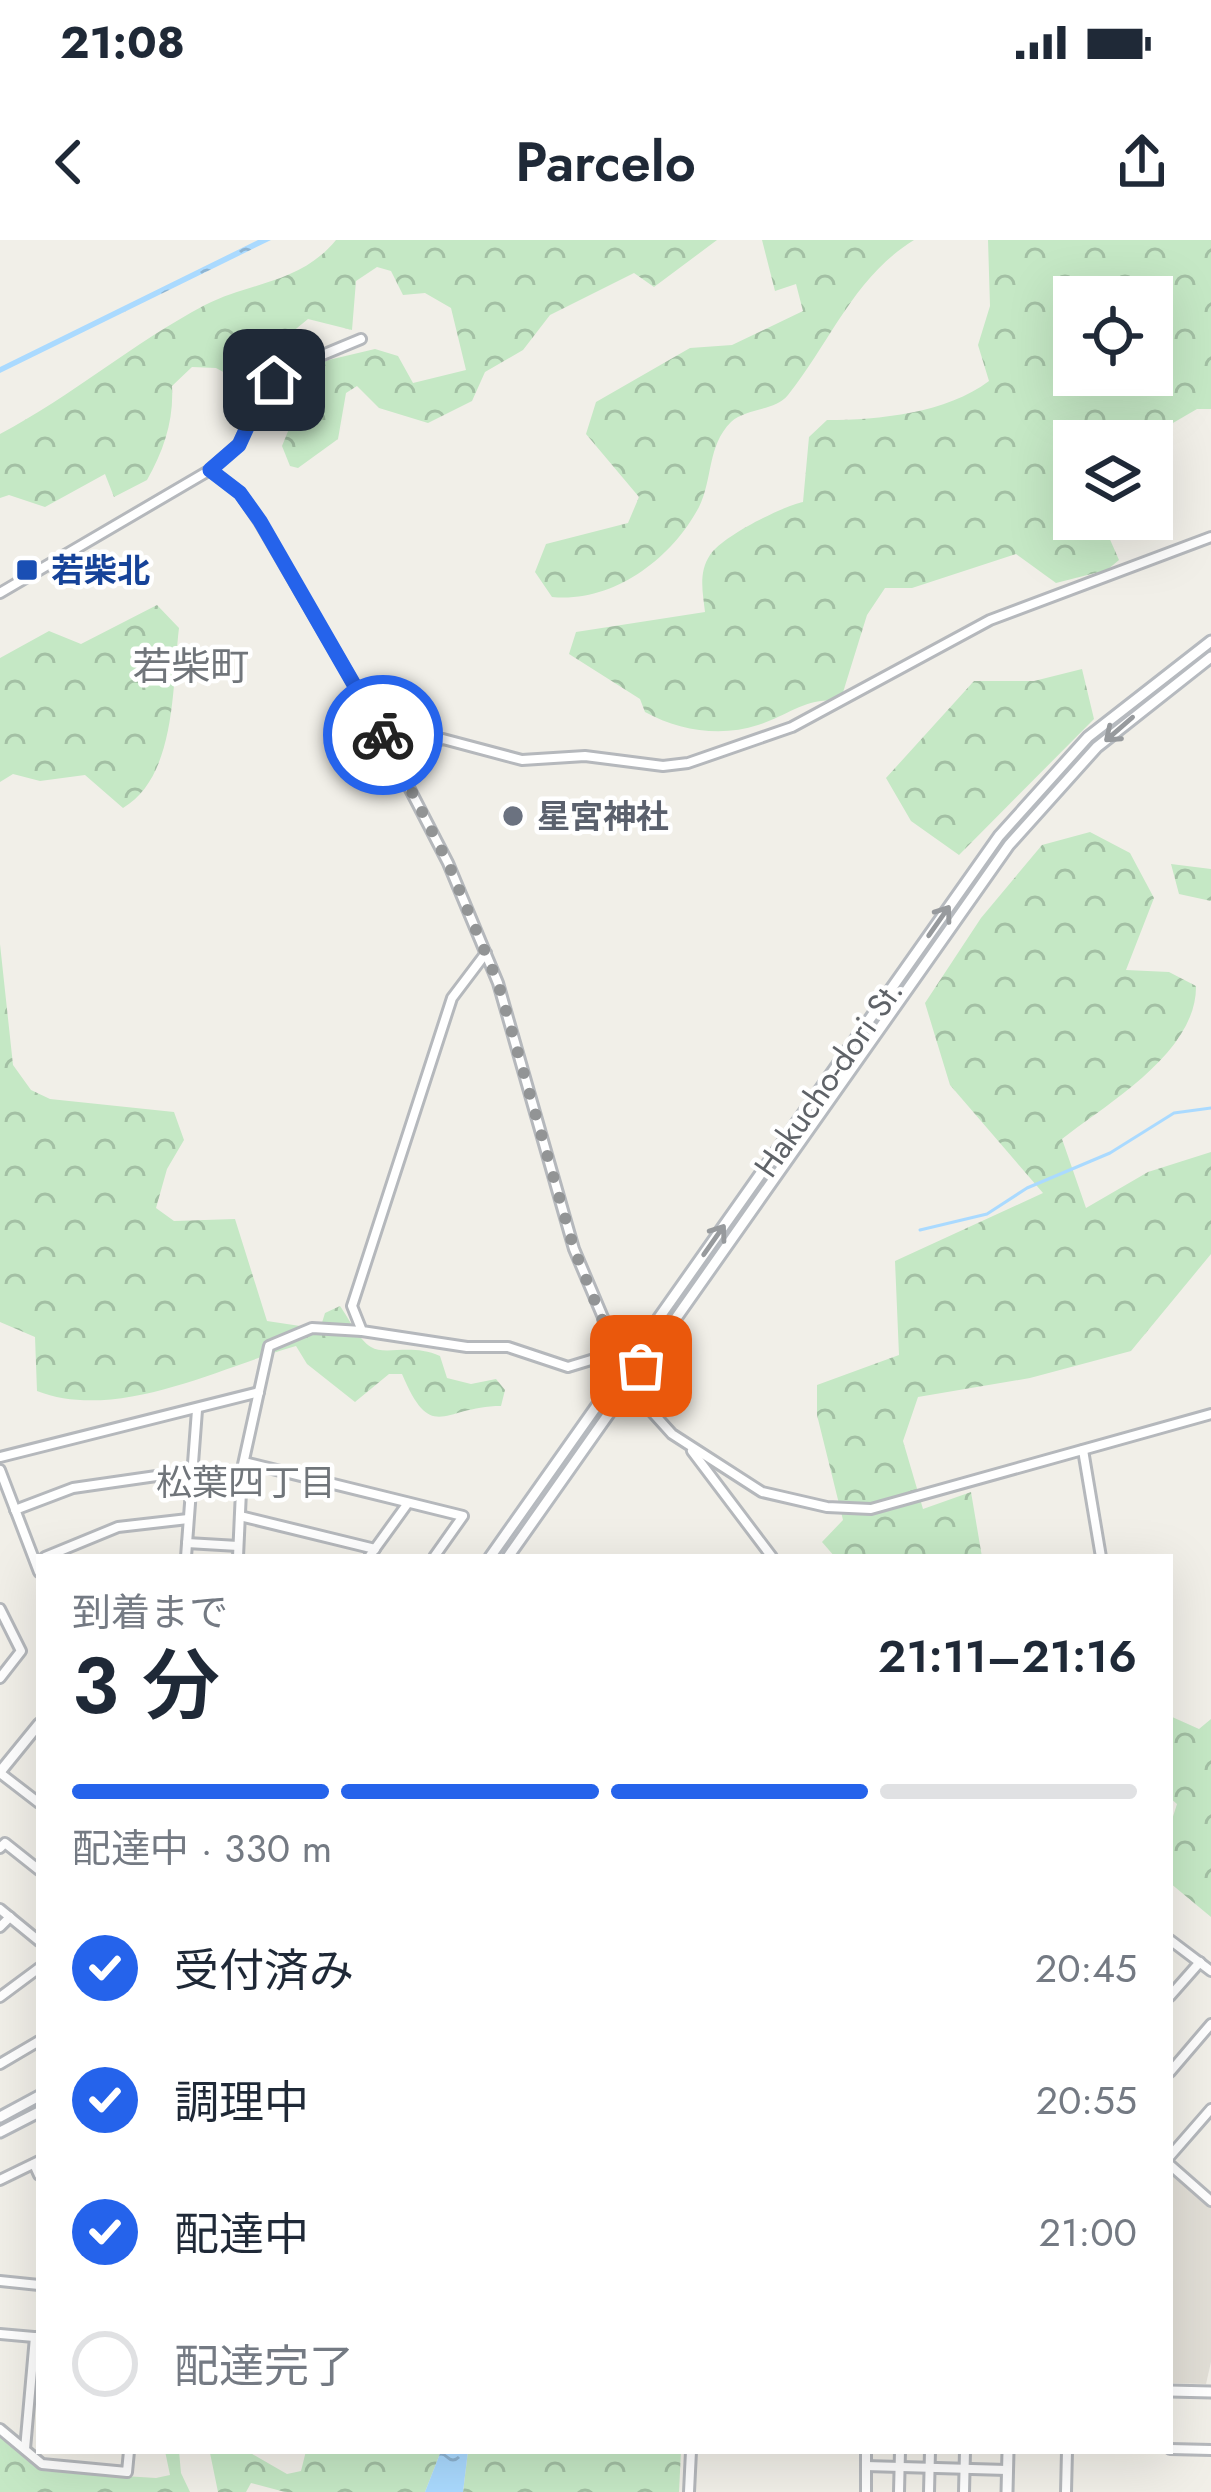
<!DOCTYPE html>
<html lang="ja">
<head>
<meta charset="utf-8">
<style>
	body { margin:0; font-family:Jost,"Noto Sans JP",sans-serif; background:#f6f6f7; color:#1f2937; height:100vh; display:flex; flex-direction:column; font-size:45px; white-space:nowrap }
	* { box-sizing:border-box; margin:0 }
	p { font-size:39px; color:#747a83 }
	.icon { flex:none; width:66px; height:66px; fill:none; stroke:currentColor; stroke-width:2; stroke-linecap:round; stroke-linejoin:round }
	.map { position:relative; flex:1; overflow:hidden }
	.panel { position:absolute; left:36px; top:1314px; width:1137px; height:900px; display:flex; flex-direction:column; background:#fff; border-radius:0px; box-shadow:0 12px 48px #0002 }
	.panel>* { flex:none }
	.buttons { position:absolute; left:1053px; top:36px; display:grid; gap:24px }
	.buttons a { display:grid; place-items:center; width:120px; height:120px; border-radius:0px; background:#fff; box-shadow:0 12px 48px #0002; font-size:60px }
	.pin { position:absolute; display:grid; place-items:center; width:102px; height:102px; color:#fff; margin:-51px; border-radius:24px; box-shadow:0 6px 18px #0006 }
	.courier { position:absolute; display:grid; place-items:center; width:120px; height:120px; margin:-60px; border:9px solid #2563eb; border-radius:50%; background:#fff; color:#222; box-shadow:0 3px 15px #0007 }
	.overview em { font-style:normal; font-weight:600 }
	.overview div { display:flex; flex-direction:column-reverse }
	.overview { display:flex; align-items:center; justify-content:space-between; height:204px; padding:0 36px }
	h1 { font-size:78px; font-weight:600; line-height:90px }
	.bar { display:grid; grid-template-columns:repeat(4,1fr); gap:18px 12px; align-content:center; height:144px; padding:0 36px }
	.bar i { height:15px; border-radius:9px; background:#e0e1e3 }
	.bar .active { background:#2563eb }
	.bar p { grid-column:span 4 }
	ol { padding:0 36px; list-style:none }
	li { display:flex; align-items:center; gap:36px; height:132px }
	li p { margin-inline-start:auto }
	li .icon { padding:12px; border-radius:50%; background:#2563eb; color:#fff; stroke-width:4 }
	li:last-child { color:#747a83 }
	li i { width:66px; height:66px; border:6px solid #e0e1e3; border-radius:50% }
	.status { display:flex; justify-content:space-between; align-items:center; height:84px; padding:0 60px; background:#fff; direction:ltr }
	.status svg { height:33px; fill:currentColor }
	header { display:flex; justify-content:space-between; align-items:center; height:156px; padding:0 36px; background:#fff; font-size:54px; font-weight:600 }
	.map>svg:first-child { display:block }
	.education { fill:#e1ded6 }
	.forest { fill:url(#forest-crowns); fill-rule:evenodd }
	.water { fill:url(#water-ripples) }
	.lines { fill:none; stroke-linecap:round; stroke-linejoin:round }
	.stream { stroke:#aadaff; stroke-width:3 }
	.minor-casing { stroke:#b5b8bc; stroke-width:14 }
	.tertiary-casing { stroke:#b5b8bc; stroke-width:15 }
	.secondary-casing { stroke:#b6babf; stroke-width:15 }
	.minor { stroke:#fff; stroke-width:8 }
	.tertiary { stroke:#fff; stroke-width:9 }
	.secondary { stroke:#fff; stroke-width:9 }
	.oneway { stroke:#979a9d }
	.done { stroke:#929495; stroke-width:12; stroke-dasharray:0 21.6 }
	.route { stroke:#2563eb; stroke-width:15 }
	.transit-dot { fill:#1a4fb4; stroke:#fff; stroke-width:4.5 }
	.worship-dot { fill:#6b7280; stroke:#fff; stroke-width:4.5 }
	.labels { text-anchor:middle; stroke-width:9; stroke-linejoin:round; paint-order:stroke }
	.transit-label { font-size:33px; font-weight:bold; fill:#164399; stroke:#fff; text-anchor:start }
	.worship-label { font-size:33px; font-weight:bold; fill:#5b616d; stroke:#fff; text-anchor:start }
	.street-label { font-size:33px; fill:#5f6368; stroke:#fff }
	.neighbourhood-label { font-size:36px; fill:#70757a; stroke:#fff }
	.quarter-label { font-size:39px; fill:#70757a; stroke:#fff }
</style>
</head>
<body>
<div class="status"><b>21:08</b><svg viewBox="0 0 49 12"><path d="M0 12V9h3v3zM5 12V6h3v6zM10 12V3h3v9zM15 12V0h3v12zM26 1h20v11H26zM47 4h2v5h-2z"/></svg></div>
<header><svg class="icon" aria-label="back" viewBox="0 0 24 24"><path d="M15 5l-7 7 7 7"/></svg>Parcelo<svg class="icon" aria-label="share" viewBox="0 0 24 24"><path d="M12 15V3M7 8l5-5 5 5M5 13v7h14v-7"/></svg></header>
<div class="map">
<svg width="1211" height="2252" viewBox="0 0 1211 2252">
	<defs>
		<pattern id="forest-crowns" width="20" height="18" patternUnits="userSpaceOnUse" patternTransform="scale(3)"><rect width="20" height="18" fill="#c5e8c5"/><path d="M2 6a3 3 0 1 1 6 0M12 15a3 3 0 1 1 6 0" fill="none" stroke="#a3c0a4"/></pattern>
		<pattern id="water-ripples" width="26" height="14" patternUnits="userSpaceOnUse" patternTransform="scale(3)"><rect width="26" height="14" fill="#aadaff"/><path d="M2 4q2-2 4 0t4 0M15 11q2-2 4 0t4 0" fill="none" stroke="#8eb4d2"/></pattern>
	</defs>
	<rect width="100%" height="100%" fill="#f1efe8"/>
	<!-- education -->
	<polygon class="education" points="1170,1932 1211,1967 1211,2122 1206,2144 1170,2143"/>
	<!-- forest -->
	<g class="forest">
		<path d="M336,0H717L654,47L634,33L550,75L523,110L485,132L472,161L428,183L379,168L357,146L346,153L338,199L298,228L290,226L282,206L302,157L318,149L320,122L375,109L398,116L413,143L466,130L451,68L425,53L403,55L391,31L377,27L356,41L352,90L308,79L263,116L257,137L246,144L216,128L192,127L172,146C174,180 164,210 147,240L114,257L105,234L45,267L9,255L0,258V194C72,156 133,103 205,65C251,42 301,43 336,0Z"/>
		<path d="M762,0H914C854,37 831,101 788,155C775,171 746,168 731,182C707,206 713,239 699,267C671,320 612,363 552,357L535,332L546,304L628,283L639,257L586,194L596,162L690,108L732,105L803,71L796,44L775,51Z"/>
		<path d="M988,0H1211V169H1197L1142,201H1074V279H1101L1119,320L1107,330L1056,343L1016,314L912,348H885L867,375L840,462C809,455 788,476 758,485C722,497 679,491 645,472L640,459L569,414L576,392L705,372C703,353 698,333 710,315C723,296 781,267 803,262L809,197L827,180C879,180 947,173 989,141L978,105L990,66ZM1074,57H1152V135H1074Z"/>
		<path d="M157,365L179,388C172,445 177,536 123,568L85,535L40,541L13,534L0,542V418L49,391L81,404Z"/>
		<polygon points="1082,429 1094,479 959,615 911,581 886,538 974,441 1034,441"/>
		<path d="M1090,592L1130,613L1154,658L1126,730L1169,732L1196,746C1197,812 1108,863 1062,899L1086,968L1148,932L1211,912V1014L1131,1111L1030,1138L918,1157L903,1201L923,1269L971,1252L982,1317H835L822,1302L843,1280L817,1175V1145L899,1115L895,1021L1043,953L950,845L925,763L981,678L1042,605Z"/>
		<polygon points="1171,624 1211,629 1211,661 1179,654"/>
		<path d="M0,704L13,825L31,850L50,859L174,872L184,900L167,929L156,968L174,981L235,979L267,1081L320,1089L325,1073L340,1066C348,1077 359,1100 371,1107C385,1116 411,1103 440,1116L447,1138L471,1144L496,1139L505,1150L501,1166C443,1166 432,1205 402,1134H389L355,1162L307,1124L296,1106C218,1128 117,1182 37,1151L35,1097L0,1082Z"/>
		<polygon points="1170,1476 1199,1489 1211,1479 1211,1677 1170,1643 1170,1586 1177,1564 1170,1558"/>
		<polygon points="0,2192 44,2231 156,2238 170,2235 165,2211 179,2211 181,2233 190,2252 0,2252"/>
		<polygon points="247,2211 287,2234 301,2231 306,2211 441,2211 425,2252 285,2252 251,2243 246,2252 218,2252 210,2213"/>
		<polygon points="468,2211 681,2211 679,2252 463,2252"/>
	</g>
	<!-- water -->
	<g class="water">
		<polygon points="258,0 271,0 0,133 0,127"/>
		<polygon points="441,2211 468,2211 463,2252 425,2252"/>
	</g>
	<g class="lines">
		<!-- stream -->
		<polyline class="stream" points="920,990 987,974 1027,948 1110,913 1174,873 1211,868"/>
		<!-- minor casing -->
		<g class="minor-casing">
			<g id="minor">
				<polyline points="211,229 239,204 265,148 308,121 361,99"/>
				<polyline points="0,353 210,230 240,253 259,281 369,470 448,623 498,743 574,1009 635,1153 672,1194 762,1252 827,1267 871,1269 1211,1174"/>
				<polyline points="394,517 443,499 522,520 585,516 663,526 688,523 792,487 990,380 1211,297"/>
				<polyline points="486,713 452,758 352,1066 362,1091 467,1107 508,1107 568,1127 614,1113"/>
				<polyline points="1083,1210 1101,1317"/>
				<polyline points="692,1211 772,1317"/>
				<polyline points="0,1217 259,1152"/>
				<polyline points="244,1222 463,1276 434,1317"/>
				<polyline points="0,1230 39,1332"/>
				<polyline points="15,1270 73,1248 191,1231"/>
				<polyline points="240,1276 375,1309"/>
				<polyline points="187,1303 238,1306"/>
				<polyline points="45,1317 118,1287 188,1279"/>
				<polyline points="186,1317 197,1170"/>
				<polyline points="238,1317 242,1229 269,1106 312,1088 362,1091"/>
				<polyline points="369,1317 408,1263"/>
				<polyline points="0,1369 21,1411 0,1438"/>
				<polyline points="0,1533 39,1563"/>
				<polyline points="0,1608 5,1603 39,1630"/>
				<polyline points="0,1669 39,1701"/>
				<polyline points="0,1687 10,1677"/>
				<polyline points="1170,1700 1211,1731"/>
				<polyline points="1170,1756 1200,1722"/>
				<polyline points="0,1757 39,1728"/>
				<polyline points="0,1824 39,1801"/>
				<polyline points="1170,1832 1211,1784"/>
				<polyline points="1170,1916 1211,1869"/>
				<polyline points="34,1924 39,1935"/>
				<polyline points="1170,1925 1211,1961"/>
				<polyline points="0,1940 39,1921"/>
				<polyline points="0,2041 39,2045"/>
				<polyline points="0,2094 34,2097"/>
				<polyline points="0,2189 42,2224 127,2232 129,2211"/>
				<polyline points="25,2209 35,2097"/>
				<polyline points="1170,2209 1211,2210"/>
				<polyline points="866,2226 1007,2230"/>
				<polyline points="689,2252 691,2211"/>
				<polyline points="866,2252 866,2211"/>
				<polyline points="899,2252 900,2211"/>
				<polyline points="929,2252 930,2211"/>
				<polyline points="964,2252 965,2211"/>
				<polyline points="1066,2252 1067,2211"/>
			</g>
		</g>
		<!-- tertiary casing -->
		<g class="tertiary-casing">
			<g id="tertiary">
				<polyline points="0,1532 39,1484"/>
				<polyline points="1170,2151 1211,2152"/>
				<polyline points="1007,2252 1008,2211"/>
			</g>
		</g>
		<!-- secondary casing -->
		<g class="secondary-casing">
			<g id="secondary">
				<polyline points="490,1317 999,596 1088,497 1211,401"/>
				<polyline points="508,1317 1009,605 1097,507 1211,417"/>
				<polyline points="0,1877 39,1856"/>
				<polyline points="0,1892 39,1872"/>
			</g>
		</g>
		<!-- minor -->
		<use href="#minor" class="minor"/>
		<!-- tertiary -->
		<use href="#tertiary" class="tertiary"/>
		<!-- secondary -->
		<use href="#secondary" class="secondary"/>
	</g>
	<!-- one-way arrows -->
	<defs><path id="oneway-shaft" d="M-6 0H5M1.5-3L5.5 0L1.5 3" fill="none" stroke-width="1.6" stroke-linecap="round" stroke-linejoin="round" transform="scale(3)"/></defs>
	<g class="oneway">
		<use href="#oneway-shaft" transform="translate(1119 489) rotate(139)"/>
		<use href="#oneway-shaft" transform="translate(939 681) rotate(-55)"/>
		<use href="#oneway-shaft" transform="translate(714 1000) rotate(-55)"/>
	</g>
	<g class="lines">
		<!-- done -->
		<polyline class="done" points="383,495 448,623 498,743 574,1009 628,1144 641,1126"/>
		<!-- route -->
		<polyline class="route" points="274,140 265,148 239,205 210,230 240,253 260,281 383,495"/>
	</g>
	<!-- markers -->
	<rect class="transit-dot" x="15" y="318" width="24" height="24" rx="6"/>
	<circle class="worship-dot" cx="513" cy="576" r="12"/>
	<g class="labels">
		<!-- transit labels -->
		<g class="transit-label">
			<text x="51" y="342">若柴北</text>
		</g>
		<!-- worship labels -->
		<g class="worship-label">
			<text x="537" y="588">星宮神社</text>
		</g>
		<!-- street labels -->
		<g class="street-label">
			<text transform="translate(828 838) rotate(-55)" y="12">Hakucho-dori St.</text>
		</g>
		<!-- neighbourhood labels -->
		<g class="neighbourhood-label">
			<text x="246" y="1255">松葉四丁目</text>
		</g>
		<!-- quarter labels -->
		<g class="quarter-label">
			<text x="191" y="440">若柴町</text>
		</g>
	</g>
</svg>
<div class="buttons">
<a><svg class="icon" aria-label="locate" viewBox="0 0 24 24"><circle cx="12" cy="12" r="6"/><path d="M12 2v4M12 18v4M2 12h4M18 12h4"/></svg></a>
<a><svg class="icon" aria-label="layers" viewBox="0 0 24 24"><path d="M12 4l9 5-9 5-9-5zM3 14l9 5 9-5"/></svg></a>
</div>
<div class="pin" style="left:641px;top:1126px;background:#ea580c"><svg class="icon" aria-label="bag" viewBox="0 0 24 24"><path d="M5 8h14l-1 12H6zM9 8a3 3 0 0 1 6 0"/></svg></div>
<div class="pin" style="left:274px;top:140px;background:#1f2937"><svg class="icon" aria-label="home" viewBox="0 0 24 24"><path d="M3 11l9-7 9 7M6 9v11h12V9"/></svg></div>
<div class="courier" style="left:383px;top:495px"><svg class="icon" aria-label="bike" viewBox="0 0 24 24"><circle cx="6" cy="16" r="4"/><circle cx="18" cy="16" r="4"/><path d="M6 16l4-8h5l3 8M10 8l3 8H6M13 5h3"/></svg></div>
<section class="panel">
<div class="overview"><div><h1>3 分</h1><p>到着まで</p></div><em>21:11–21:16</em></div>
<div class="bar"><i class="active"></i><i class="active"></i><i class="active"></i><i></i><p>配達中 · 330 m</p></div>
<ol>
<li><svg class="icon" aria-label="check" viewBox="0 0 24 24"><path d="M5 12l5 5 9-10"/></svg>受付済み<p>20:45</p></li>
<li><svg class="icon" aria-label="check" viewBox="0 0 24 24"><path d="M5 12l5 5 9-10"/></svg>調理中<p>20:55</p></li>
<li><svg class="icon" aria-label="check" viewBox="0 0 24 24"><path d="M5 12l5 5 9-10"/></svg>配達中<p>21:00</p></li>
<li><i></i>配達完了</li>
</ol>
</section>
</div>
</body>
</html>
